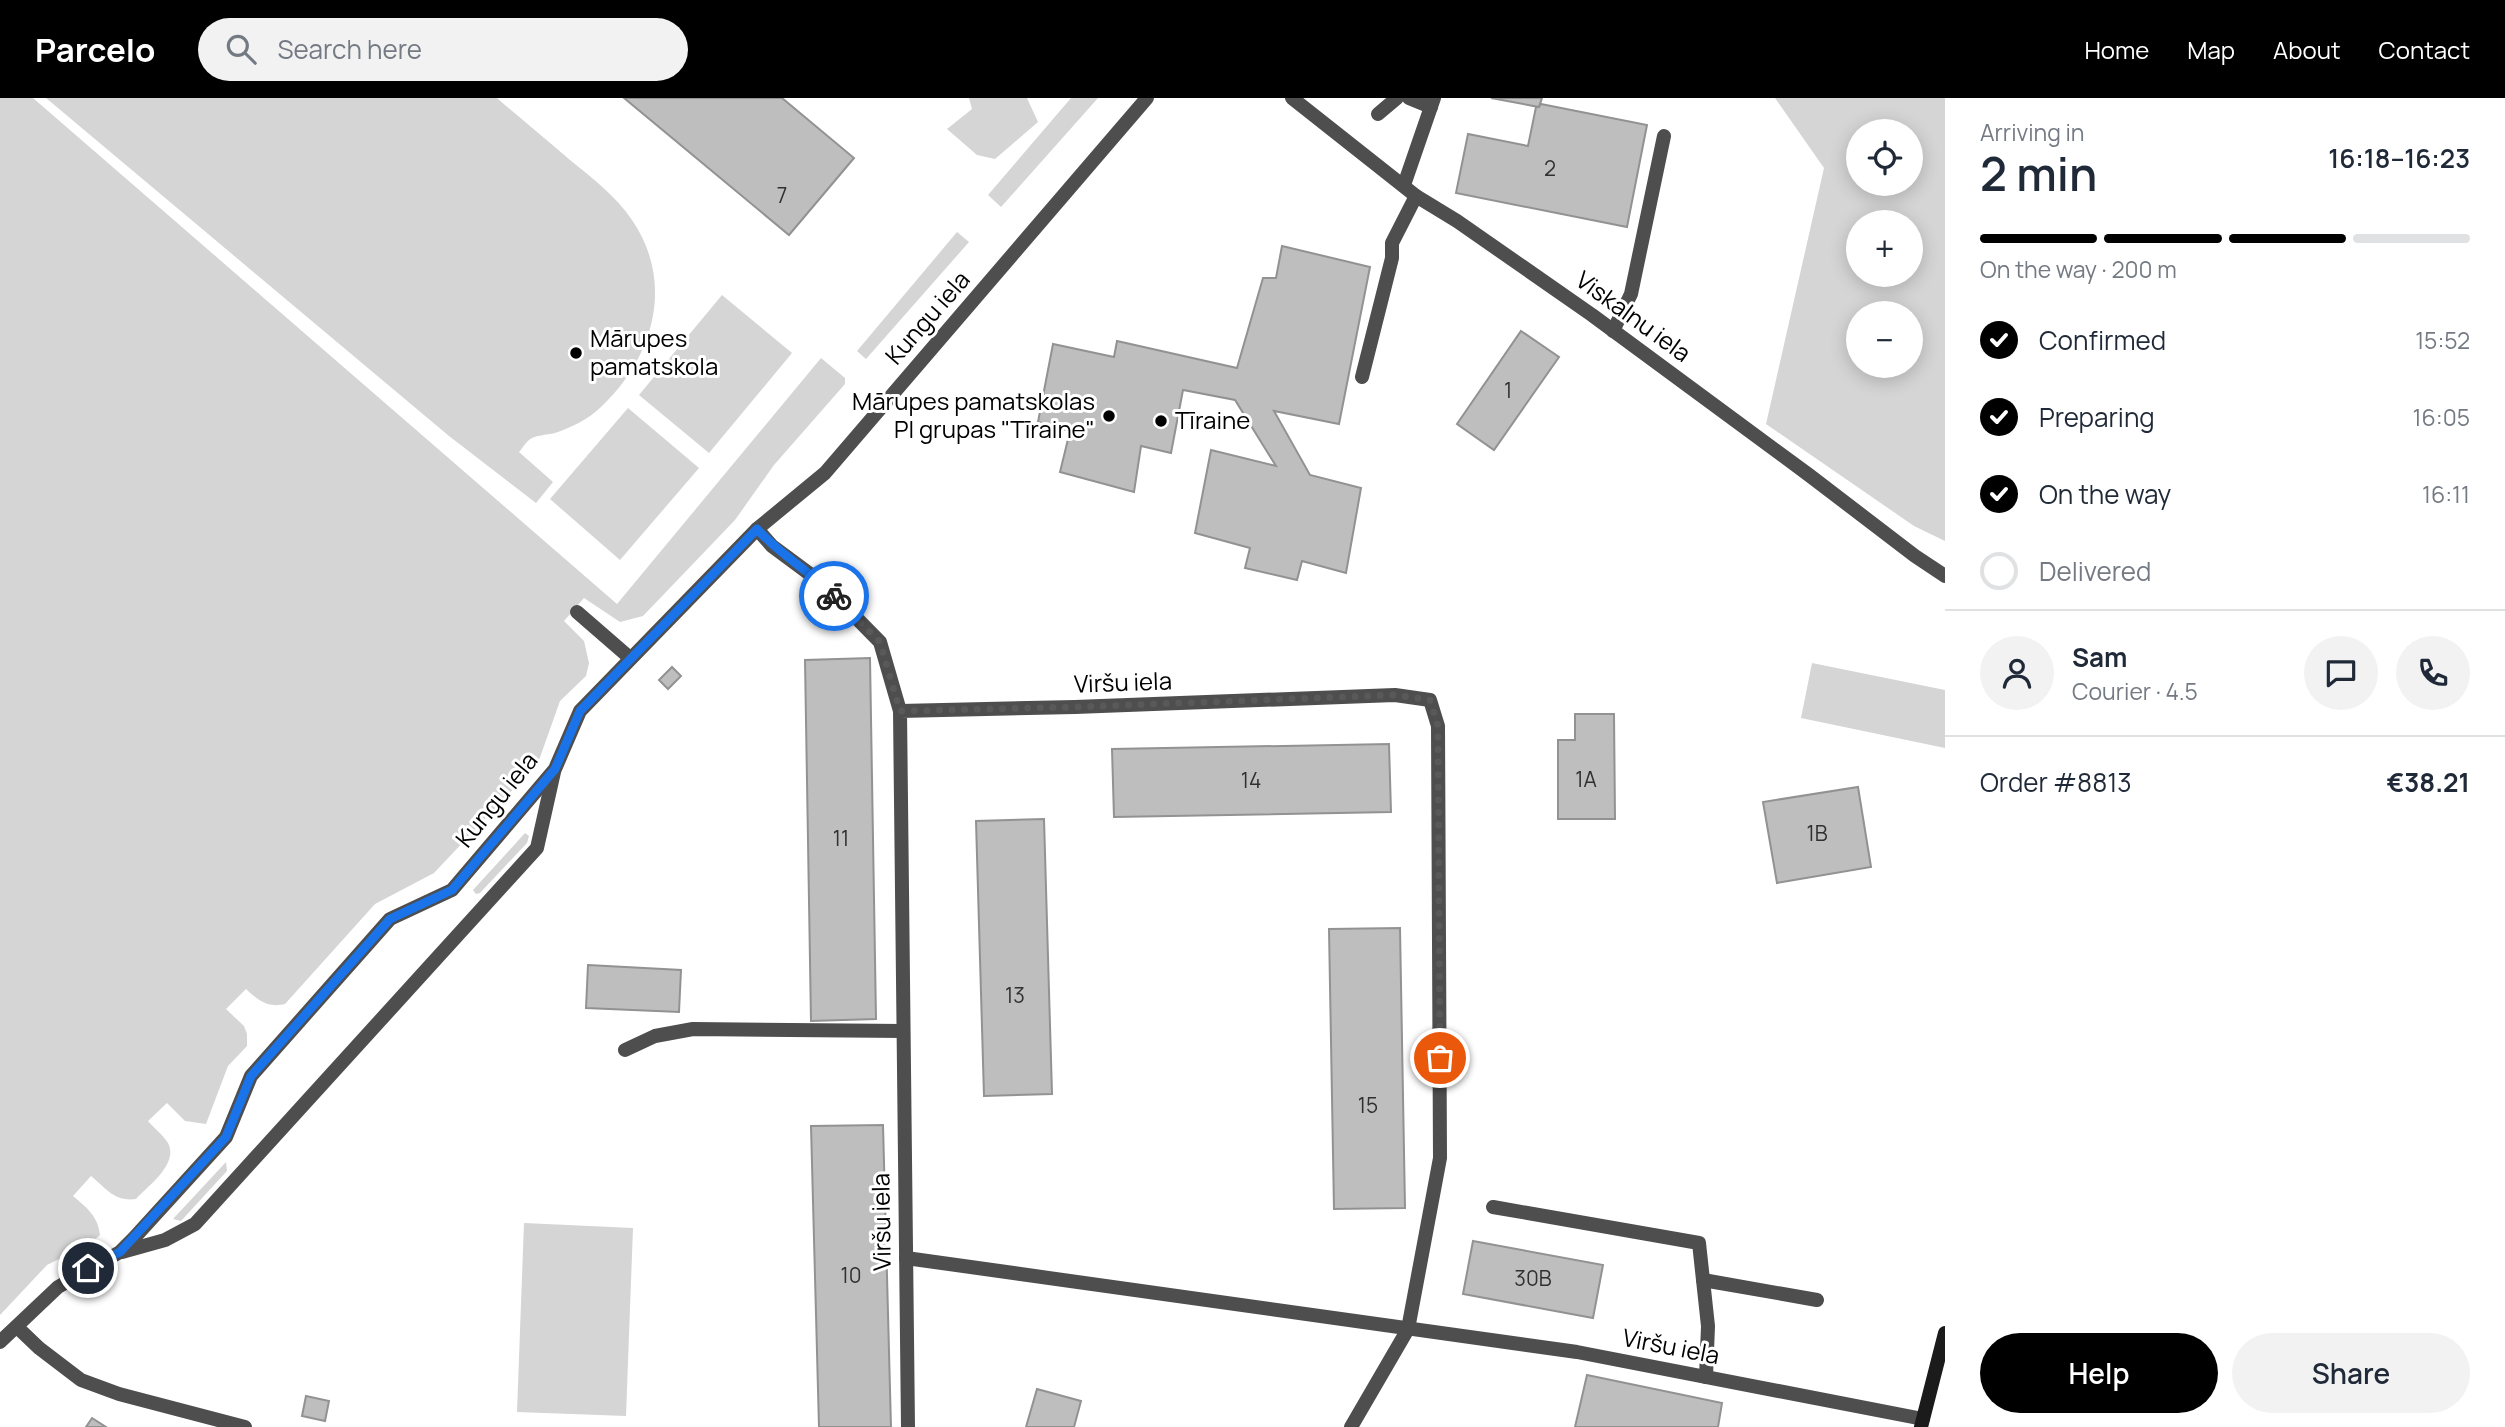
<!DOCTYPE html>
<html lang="en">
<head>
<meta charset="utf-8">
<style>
	body { margin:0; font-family:Manrope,sans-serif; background:#f2f2f3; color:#1f2937; height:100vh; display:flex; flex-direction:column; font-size:26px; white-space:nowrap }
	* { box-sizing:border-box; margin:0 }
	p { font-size:23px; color:#747a83 }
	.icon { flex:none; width:38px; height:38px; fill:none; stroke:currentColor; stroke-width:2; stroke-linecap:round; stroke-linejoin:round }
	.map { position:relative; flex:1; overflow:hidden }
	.panel { display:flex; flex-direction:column; background:#fff; width:560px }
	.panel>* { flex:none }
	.controls { position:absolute; left:1846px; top:21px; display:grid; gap:14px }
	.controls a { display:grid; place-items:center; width:77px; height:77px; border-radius:50%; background:#fff; box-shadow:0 4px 18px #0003; font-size:35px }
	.pin { position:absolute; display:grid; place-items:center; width:60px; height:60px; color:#fff; margin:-30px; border:4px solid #fff; border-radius:50%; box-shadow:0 2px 7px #0007 }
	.courier { position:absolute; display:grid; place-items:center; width:70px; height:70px; margin:-35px; border:5px solid #1a73e8; border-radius:50%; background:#fff; color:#222; box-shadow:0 2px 9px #0007 }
	.overview em { font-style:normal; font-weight:600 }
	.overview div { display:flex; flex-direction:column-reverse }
	.overview { display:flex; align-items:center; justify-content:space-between; height:119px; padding:0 35px }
	h1 { font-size:46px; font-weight:600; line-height:52px }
	.bar { display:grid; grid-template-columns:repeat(4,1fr); gap:10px 7px; align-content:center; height:84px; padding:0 35px }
	.bar i { height:9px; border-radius:5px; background:#e0e1e3 }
	.bar .current { background:#000 }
	.bar p { grid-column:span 4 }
	.line { display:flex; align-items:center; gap:18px; padding:0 35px; border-top:2px solid #e0e1e3 }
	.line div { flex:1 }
	.round { display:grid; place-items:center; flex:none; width:74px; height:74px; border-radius:37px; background:#f2f2f3 }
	ol { padding:0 35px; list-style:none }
	li { display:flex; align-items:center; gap:21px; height:77px }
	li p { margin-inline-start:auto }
	li .icon { padding:7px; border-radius:50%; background:#000; color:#fff; stroke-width:4 }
	li:last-child { color:#747a83 }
	li i { width:38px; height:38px; border:4px solid #e0e1e3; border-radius:50% }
	.action { display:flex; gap:14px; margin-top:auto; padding:14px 35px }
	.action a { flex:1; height:80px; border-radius:42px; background:#000; color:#fff; font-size:28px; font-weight:600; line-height:80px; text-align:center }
	.action a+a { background:#f2f2f3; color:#1f2937 }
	header { display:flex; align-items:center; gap:42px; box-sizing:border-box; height:98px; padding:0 35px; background:#000; color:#fff }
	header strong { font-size:33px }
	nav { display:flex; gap:38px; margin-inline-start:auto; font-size:24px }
	.search { width:490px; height:63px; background:#f2f2f3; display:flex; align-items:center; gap:18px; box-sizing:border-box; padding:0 24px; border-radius:38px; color:#747a83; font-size:26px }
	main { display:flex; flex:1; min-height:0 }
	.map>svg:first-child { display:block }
	.green { fill:#d5d5d5; fill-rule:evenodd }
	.building { fill:#bebebe; stroke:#929292; stroke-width:2 }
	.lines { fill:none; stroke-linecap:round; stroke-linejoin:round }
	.service { stroke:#4e4e4e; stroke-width:14 }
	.minor { stroke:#4e4e4e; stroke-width:14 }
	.secondary { stroke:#1b1b1b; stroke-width:14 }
	.done { stroke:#595959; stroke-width:7; stroke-dasharray:0 12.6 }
	.route { stroke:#1a73e8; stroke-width:9 }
	.poi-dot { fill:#000; stroke:#fff; stroke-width:2.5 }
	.labels { text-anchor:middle; stroke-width:6; stroke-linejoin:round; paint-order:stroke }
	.number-label { font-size:21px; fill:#303030 }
	.street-label { font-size:24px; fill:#000; stroke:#fff }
	.poi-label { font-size:24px; fill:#000; stroke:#fff; text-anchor:start }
</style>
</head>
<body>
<header>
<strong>Parcelo</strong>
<div class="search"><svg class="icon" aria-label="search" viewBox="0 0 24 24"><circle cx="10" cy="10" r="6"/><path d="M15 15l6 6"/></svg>Search here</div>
<nav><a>Home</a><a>Map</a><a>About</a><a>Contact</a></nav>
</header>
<main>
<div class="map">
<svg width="1945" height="1329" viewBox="0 0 1945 1329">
	<rect width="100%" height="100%" fill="#fff"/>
	<!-- green -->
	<g class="green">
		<path d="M0,0H33L617,506L821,260L845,280V286L774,367L735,422L643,518L620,524L584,500L564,523L584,543L589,565L586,578L560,603L538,665L434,775L375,806L285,906C267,910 259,903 246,891L226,911L244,928L247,936V948L228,968L206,1026L185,1023L167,1005L148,1023C154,1030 163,1037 168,1045C179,1066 148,1088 136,1101C114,1104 106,1090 91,1078L73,1098C87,1110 98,1118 100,1137L91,1145L47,1167L0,1217Z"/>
		<path d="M46,0H497C521,21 546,41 570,62C592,80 616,98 632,122C675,185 654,259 601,309C589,321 570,330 555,335C547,337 535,337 529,342C525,345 522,351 519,354L553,384L536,405L449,338Z"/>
		<polygon points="969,0 1027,0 1038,24 995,61 977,57 947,31 972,11"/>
		<polygon points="1071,0 1098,0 1001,109 988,97"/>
		<path d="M1775,0H1945V443L1914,428L1766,326L1824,70ZM1858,33H1911V86H1858ZM1858,124H1911V177H1858ZM1858,215H1911V268H1858Z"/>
		<polygon points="957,134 969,144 866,261 857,253"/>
		<polygon points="722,197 792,255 709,355 639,297"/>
		<polygon points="628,310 699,370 620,462 550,401"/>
		<polygon points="1812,565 1945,592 1945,650 1801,620"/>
		<polygon points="525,735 529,738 527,745 480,795 476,796 473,792"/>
		<polygon points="226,1064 227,1073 181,1123 173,1121"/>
		<polygon points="524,1125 633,1130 626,1318 517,1314"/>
	</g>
	<!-- building -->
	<g class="building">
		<polygon points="624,0 782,0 854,60 789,137"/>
		<polygon points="1491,0 1542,0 1539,9"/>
		<polygon points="1541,6 1647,27 1627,129 1456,95 1468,36 1528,48 1536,9 1539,9"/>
		<polygon points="1282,148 1370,169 1339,326 1274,313 1310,377 1361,390 1346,475 1302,463 1297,482 1245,470 1250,450 1195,435 1211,352 1276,368 1235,302 1183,292 1171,355 1141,348 1134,394 1060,374 1070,333 1038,324 1053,246 1114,259 1117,243 1237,270 1263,180 1276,180"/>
		<polygon points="1521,233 1559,259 1494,352 1457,326"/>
		<polygon points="870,560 876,921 811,923 805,562"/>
		<polygon points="672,569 681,578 668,591 659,582"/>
		<polygon points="1575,616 1614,616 1615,721 1558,721 1558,642 1575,642"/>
		<polygon points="1389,646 1391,714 1114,719 1112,651"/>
		<polygon points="1858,689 1871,769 1777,785 1763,704"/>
		<polygon points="1044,721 1052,996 984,998 976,723"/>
		<polygon points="1400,830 1405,1110 1334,1111 1329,831"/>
		<polygon points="588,867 681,872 679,914 586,910"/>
		<polygon points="883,1027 891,1329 819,1329 811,1028"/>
		<polygon points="1473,1143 1603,1167 1593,1220 1463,1196"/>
		<polygon points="1587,1277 1722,1305 1718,1329 1575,1329"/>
		<polygon points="1037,1291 1081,1303 1074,1329 1026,1329"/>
		<polygon points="306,1298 329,1303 325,1323 302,1318"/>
		<polygon points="92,1320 106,1329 86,1329"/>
	</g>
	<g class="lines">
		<!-- service -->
		<g class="service">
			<polyline points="1409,0 1431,9"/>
			<polyline points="1378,16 1397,0"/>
			<polyline points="1404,87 1434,0"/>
			<polyline points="1613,233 1631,196 1664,38"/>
			<polyline points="1362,279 1392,160 1392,145 1416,98"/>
			<polyline points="1493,1109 1699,1145 1708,1228 1706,1279"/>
			<polyline points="1703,1182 1817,1202"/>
		</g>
		<!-- minor -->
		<g class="minor">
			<polyline points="1292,0 1416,98 1457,123 1592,217 1809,377 1915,458 1945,478"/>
			<polyline points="757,431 772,448 822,485 880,544 900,613"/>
			<polyline points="577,514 630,560"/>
			<polyline points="625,952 655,938 693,931 903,933"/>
			<polyline points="122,1154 165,1142 195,1126 537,750 554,674"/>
			<polyline points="906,1160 1577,1254 1923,1321"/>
			<polyline points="17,1229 39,1250 81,1282 119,1296 245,1329"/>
			<polyline points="0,1244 58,1189 120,1154 134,1140 226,1039 251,978 390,821 452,792 555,671 580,613 757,431 825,375 1147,0"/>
			<polyline points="908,1329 900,613 1075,609 1395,597 1430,602 1438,628 1440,1060 1408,1231 1351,1329"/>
		</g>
		<!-- secondary -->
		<polyline class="secondary" points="1921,1329 1945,1235"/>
	</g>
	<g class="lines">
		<!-- done -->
		<polyline class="done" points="834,498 880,544 900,613 1075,609 1395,597 1430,602 1438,628 1440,960"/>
		<!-- route -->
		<path class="route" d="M88,1170L120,1154L226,1039L251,978L390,821L452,792L555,671L580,613L757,431C780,457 810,473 834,498"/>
	</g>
	<!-- markers -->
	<g class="poi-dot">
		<circle cx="576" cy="255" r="7"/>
		<circle cx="1109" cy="318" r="7"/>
		<circle cx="1161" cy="323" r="7"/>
	</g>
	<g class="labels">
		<!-- number labels -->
		<g class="number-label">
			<text x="1550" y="78">2</text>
			<text x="782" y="105">7</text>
			<text x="1508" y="300">1</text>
			<text x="1586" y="689">1A</text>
			<text x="1251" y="690">14</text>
			<text x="1817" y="743">1B</text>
			<text x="841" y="748">11</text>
			<text x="1015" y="905">13</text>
			<text x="1368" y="1015">15</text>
			<text x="851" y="1185">10</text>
			<text x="1533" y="1188">30B</text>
		</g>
		<!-- street labels -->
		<g class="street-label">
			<text transform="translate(1633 219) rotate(36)" y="8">Viskalnu iela</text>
			<text transform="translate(928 220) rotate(-49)" y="8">Kungu iela</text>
			<text transform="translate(1123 585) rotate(-2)" y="8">Viršu iela</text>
			<text transform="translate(497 702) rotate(-51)" y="8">Kungu iela</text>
			<text transform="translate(882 1124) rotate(-91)" y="8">Viršu iela</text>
			<text transform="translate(1671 1249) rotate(11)" y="8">Viršu iela</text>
		</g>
		<!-- poi labels -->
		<g class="poi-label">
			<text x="590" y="249">Mārupes<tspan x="590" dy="28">pamatskola</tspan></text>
			<text x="1095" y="312" text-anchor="end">Mārupes pamatskolas<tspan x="1095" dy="28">PI grupas "Tīraine"</tspan></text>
			<text x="1175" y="331">Tīraine</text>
		</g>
	</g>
</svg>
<div class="controls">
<a><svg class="icon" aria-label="locate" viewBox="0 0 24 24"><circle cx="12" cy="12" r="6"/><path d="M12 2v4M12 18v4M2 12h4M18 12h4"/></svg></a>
<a>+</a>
<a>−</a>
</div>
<div class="pin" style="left:1440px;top:960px;background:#ea580c"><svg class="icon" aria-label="bag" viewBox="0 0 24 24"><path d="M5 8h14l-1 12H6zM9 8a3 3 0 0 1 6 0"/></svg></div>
<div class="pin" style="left:88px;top:1170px;background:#1f2937"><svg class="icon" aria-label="home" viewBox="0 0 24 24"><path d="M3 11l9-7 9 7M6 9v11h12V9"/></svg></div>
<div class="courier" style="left:834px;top:498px"><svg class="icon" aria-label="bike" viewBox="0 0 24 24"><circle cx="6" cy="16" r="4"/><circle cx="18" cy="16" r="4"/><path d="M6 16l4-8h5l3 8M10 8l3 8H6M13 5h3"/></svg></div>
</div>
<section class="panel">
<div class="overview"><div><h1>2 min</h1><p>Arriving in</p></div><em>16:18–16:23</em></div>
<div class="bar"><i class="current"></i><i class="current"></i><i class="current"></i><i></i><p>On the way · 200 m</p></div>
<ol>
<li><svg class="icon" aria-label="check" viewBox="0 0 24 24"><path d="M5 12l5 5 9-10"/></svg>Confirmed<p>15:52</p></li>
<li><svg class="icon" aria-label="check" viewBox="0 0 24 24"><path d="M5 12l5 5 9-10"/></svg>Preparing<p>16:05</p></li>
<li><svg class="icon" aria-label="check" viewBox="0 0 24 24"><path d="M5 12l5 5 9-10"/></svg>On the way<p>16:11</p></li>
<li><i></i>Delivered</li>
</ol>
<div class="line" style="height:126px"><a class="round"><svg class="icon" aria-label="person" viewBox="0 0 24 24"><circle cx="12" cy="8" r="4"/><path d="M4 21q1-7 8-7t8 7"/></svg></a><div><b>Sam</b><p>Courier · 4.5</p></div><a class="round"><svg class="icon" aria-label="chat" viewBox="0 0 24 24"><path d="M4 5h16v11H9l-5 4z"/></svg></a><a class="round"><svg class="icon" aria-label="phone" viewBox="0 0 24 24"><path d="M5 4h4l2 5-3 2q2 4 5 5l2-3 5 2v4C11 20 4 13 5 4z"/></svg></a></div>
<div class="line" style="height:91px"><div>Order #8813</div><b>€38.21</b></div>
<div class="action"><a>Help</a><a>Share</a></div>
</section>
</main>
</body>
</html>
